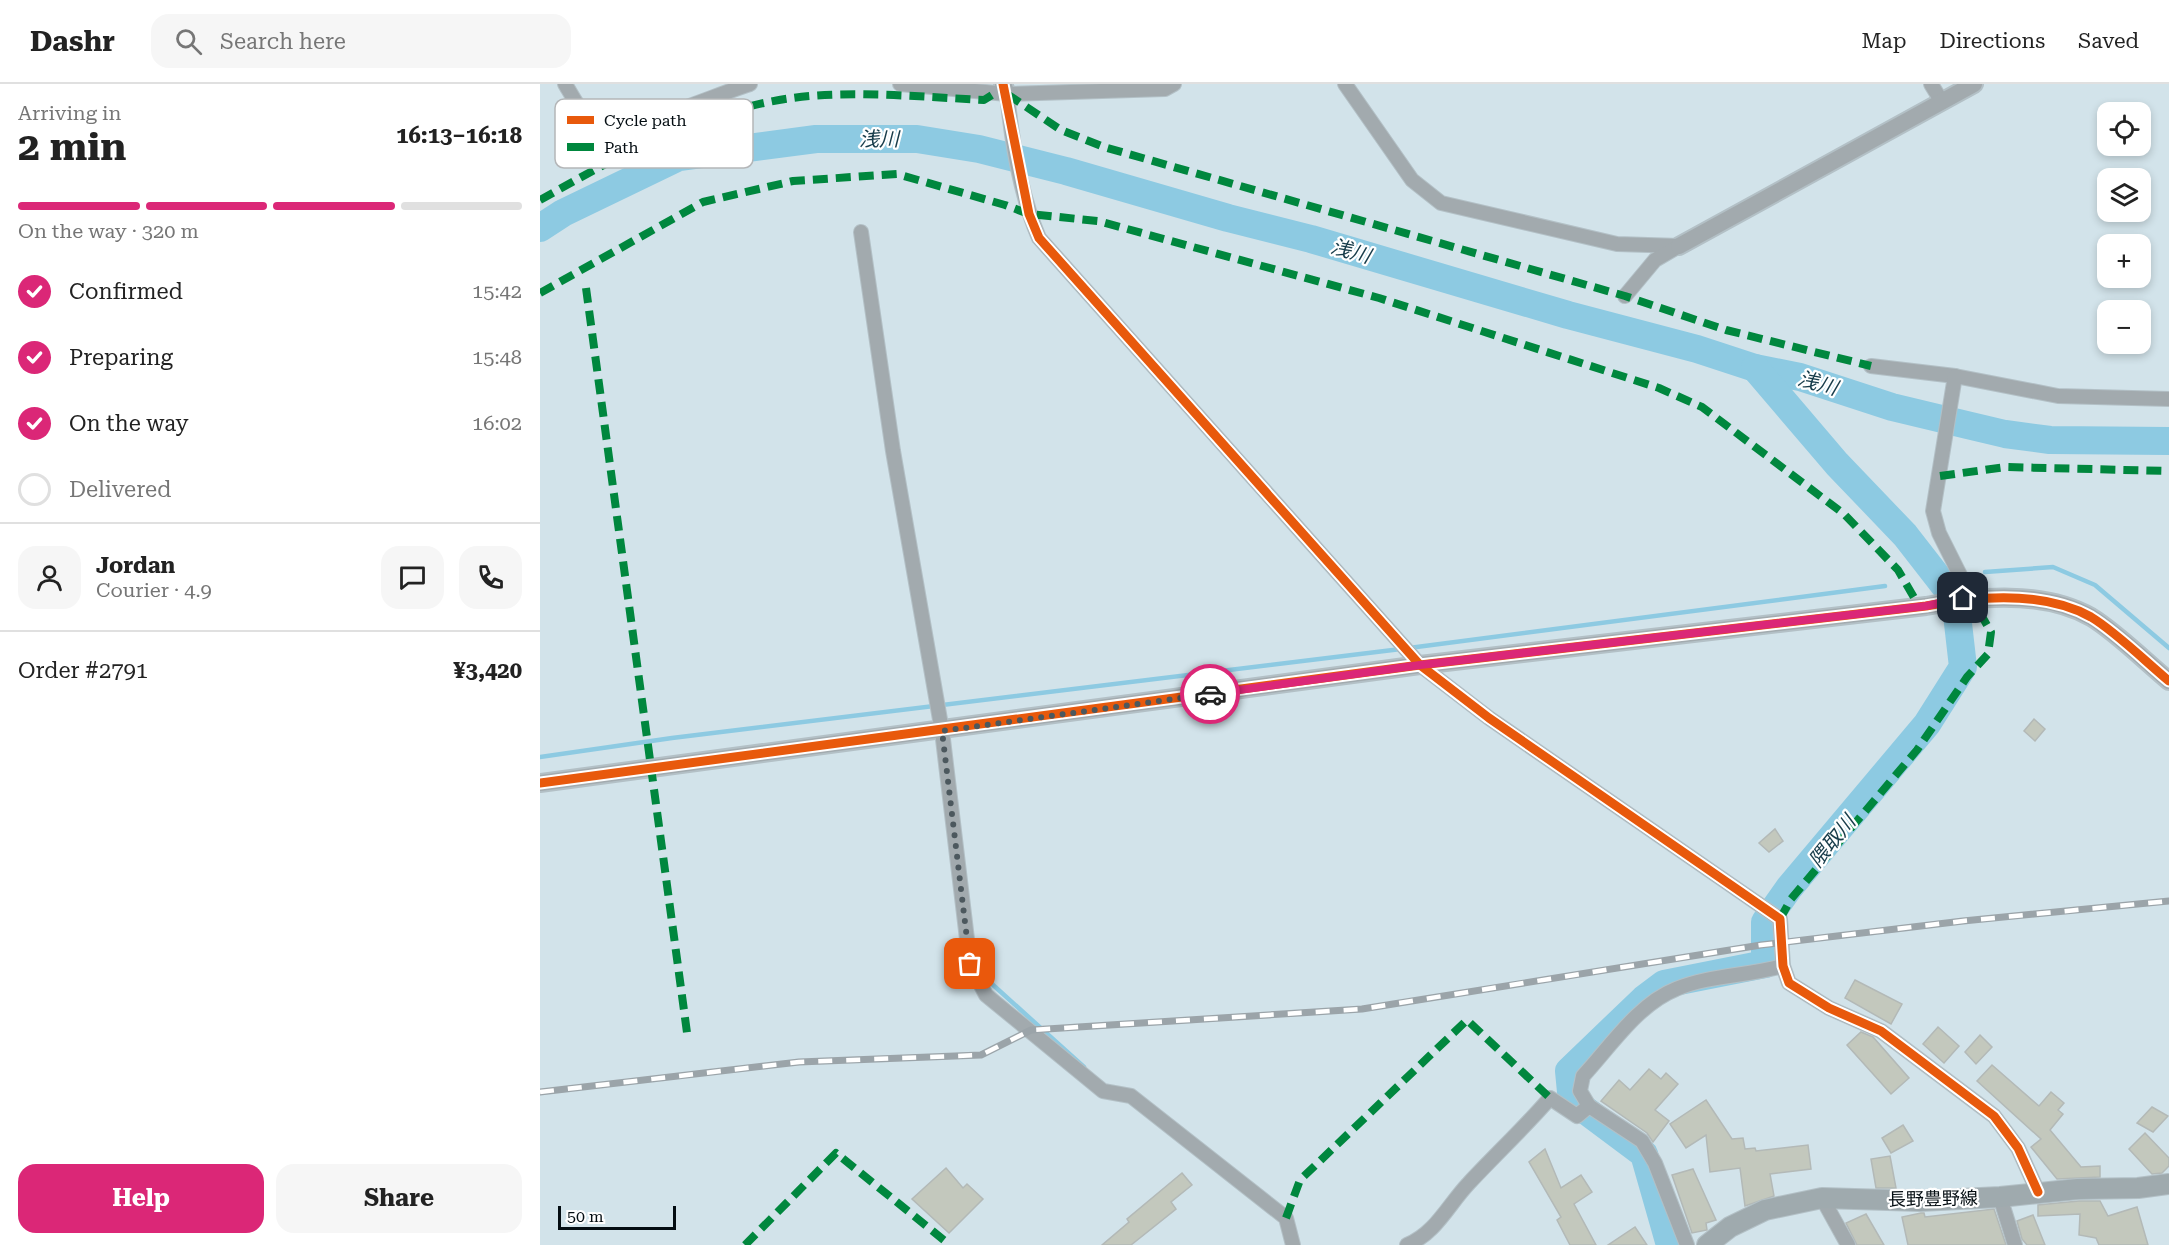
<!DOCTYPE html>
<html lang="en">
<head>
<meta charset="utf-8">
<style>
	body { margin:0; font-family:"Roboto Serif","Noto Sans JP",serif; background:#f6f6f6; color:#222; height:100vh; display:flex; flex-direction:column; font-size:22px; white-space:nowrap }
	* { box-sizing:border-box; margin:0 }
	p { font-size:20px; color:#767676 }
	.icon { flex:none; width:33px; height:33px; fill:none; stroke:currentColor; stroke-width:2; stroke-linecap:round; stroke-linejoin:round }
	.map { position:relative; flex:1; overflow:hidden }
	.sheet { display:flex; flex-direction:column; background:#fff; width:540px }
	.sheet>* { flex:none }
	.tools { position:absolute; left:1557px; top:18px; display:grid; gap:12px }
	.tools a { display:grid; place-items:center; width:54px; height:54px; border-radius:12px; background:#fff; box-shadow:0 3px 9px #0003; font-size:30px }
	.scale { position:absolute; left:18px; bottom:15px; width:118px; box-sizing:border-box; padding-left:6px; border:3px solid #040d12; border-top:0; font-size:16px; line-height:21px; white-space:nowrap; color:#040d12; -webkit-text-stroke:4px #fff; paint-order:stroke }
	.pin { position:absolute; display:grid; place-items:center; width:51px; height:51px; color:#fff; margin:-26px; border-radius:12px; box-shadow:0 3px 9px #0006 }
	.courier { position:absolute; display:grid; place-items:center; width:60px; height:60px; margin:-30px; border:4px solid #db2777; border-radius:50%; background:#fff; color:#222; box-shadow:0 2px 8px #0007 }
	.summary em { font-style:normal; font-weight:700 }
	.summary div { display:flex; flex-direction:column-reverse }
	.summary { display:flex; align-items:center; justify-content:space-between; height:102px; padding:0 18px }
	h1 { font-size:39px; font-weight:700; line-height:45px }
	.bar { display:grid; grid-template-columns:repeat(4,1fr); gap:9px 6px; align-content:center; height:72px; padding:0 18px }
	.bar i { height:8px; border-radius:4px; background:#e0e0e0 }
	.bar .on { background:#db2777 }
	.bar p { grid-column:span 4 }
	.line { display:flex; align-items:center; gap:15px; padding:0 18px; border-top:2px solid #e0e0e0 }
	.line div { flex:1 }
	.round { display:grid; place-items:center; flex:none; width:63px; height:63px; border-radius:18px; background:#f6f6f6 }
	ol { padding:0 18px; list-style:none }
	li { display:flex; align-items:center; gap:18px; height:66px }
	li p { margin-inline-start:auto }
	li .icon { padding:6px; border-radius:50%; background:#db2777; color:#fff; stroke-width:4 }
	li:last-child { color:#767676 }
	li i { width:33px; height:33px; border:3px solid #e0e0e0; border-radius:50% }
	.action { display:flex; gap:12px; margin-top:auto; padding:12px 18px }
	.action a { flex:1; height:69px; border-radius:18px; background:#db2777; color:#fff; font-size:24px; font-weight:700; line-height:69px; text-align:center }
	.action a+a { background:#f6f6f6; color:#222 }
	header { display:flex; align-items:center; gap:36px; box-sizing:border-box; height:84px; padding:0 30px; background:#fff; border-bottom:2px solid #e0e0e0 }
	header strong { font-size:28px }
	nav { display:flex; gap:33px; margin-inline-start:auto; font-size:21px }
	.search { width:420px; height:54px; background:#f6f6f6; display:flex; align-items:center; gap:15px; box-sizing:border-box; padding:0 21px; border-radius:18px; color:#767676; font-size:22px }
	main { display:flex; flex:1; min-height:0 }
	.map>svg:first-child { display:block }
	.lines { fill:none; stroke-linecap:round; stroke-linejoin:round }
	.stream { stroke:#8dcae2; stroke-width:4.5 }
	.river { stroke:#8dcae2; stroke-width:28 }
	.building { fill:#c3c8bd; stroke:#b3b9b7; stroke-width:1.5 }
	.minor-casing { stroke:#b3c0c6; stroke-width:16 }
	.tertiary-casing { stroke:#b3c0c6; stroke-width:20 }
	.secondary-casing { stroke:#b3c0c6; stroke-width:22 }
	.minor { stroke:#a2aaae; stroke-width:14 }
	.tertiary { stroke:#a2aaae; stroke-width:16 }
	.secondary { stroke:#9faaae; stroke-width:20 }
	.rail-casing { stroke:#9ba4a9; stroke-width:7 }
	.rail { stroke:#fff; stroke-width:4.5; stroke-dasharray:14; stroke-linecap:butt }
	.quiet { stroke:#00873e; stroke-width:8; stroke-dasharray:15 8; stroke-linecap:butt }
	.cycleway-casing { stroke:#fff; stroke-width:13 }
	.cycleway { stroke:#e8590c; stroke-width:9 }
	.done { stroke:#4c585e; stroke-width:6; stroke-dasharray:0 10.8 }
	.route { stroke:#db2777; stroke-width:8 }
	.labels { text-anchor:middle; stroke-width:4.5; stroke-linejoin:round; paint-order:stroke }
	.street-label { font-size:18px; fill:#040d12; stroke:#fff }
	.water-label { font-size:20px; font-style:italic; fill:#173c4a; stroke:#fff }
	.key { fill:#fff; stroke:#b4b6b8; stroke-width:1.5 }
	.key-label { font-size:16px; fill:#040d12 }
</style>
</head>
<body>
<header>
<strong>Dashr</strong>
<div class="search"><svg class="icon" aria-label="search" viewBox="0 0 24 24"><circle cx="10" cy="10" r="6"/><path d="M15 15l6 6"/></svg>Search here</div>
<nav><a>Map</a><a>Directions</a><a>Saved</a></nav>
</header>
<main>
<section class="sheet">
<div class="summary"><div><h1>2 min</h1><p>Arriving in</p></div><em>16:13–16:18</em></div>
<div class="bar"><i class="on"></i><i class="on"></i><i class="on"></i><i></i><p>On the way · 320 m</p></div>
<ol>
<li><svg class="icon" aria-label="check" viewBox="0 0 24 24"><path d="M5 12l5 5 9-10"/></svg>Confirmed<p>15:42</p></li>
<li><svg class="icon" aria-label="check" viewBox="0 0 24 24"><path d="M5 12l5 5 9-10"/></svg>Preparing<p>15:48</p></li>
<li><svg class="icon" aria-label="check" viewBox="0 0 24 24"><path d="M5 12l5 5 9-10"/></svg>On the way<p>16:02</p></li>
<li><i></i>Delivered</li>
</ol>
<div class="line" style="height:108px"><a class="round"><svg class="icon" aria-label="person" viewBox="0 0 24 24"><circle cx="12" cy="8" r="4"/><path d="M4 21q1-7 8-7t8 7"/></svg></a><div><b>Jordan</b><p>Courier · 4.9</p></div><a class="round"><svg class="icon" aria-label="chat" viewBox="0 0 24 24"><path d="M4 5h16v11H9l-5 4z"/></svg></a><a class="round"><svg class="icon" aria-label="phone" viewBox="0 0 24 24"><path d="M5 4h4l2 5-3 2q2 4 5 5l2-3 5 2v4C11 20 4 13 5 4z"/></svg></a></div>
<div class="line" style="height:78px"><div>Order #2791</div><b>¥3,420</b></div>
<div class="action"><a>Help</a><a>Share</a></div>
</section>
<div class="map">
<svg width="1629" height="1161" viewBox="0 0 1629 1161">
	<rect width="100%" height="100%" fill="#d2e3ea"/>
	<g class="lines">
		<!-- stream -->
		<g class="stream">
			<polyline points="1445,488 1513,483 1555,501 1629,564"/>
			<polyline points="869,564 1345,502"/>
			<polyline points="0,673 132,654 861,565"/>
			<polyline points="452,900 544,983"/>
		</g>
		<!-- river -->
		<g class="river">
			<polyline points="0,144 23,129 139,73 276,55 377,55 439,65 526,87 688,134 771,155 1028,231 1157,265 1215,284 1260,293 1352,323 1427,341 1465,350 1510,356 1629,357"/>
			<polyline points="1130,1161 1104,1070 1037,1020 1031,1008 1029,987 1104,915 1124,900 1225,880 1225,838 1249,804 1387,640 1423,583 1416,522 1407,505 1365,451 1297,380 1215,284"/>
		</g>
	</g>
	<!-- building -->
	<g class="building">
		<polygon points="1494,635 1505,645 1495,657 1484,647"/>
		<polygon points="1235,745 1243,757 1229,768 1219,759"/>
		<polygon points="1315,896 1362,920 1351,940 1305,914"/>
		<polygon points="1398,943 1419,962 1404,979 1383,960"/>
		<polygon points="1321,948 1333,953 1369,994 1351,1010 1307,961"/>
		<polygon points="1440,951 1452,963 1436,980 1425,968"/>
		<polygon points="1452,981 1499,1022 1511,1008 1524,1019 1518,1026 1523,1030 1510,1046 1541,1083 1560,1082 1560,1093 1517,1095 1491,1063 1501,1055 1437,997"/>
		<polygon points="1109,985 1121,995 1126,989 1138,1000 1115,1026 1129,1037 1113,1058 1107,1049 1061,1017 1079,996 1090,1006"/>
		<polygon points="1166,1016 1192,1055 1203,1054 1205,1065 1215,1064 1216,1067 1268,1061 1271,1085 1230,1090 1234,1112 1205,1122 1200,1084 1170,1088 1166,1051 1146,1064 1130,1040"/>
		<polygon points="1612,1023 1628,1032 1613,1048 1597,1039"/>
		<polygon points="1363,1041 1373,1057 1351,1069 1342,1054"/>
		<polygon points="1605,1049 1629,1074 1629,1082 1622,1089 1612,1090 1589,1065"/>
		<polygon points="1005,1065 1021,1104 1041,1091 1052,1108 1034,1120 1056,1161 1030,1161 1017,1136 1021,1133 989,1078"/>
		<polygon points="1350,1072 1356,1104 1336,1104 1331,1075"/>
		<polygon points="406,1084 423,1104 427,1100 443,1115 409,1149 372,1115"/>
		<polygon points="1153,1085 1176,1136 1166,1139 1167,1146 1152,1149 1132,1091"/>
		<polygon points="642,1089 652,1101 631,1118 636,1125 591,1161 562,1161 589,1138 587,1135"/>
		<polygon points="1539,1117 1560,1117 1568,1132 1597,1123 1608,1161 1559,1161 1556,1154 1539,1151 1540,1130 1498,1132 1498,1121"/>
		<polygon points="1454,1125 1466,1161 1368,1161 1362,1133 1381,1129 1384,1129 1385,1133"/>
		<polygon points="1326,1130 1344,1161 1317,1161 1306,1139"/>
		<polygon points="1493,1131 1505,1161 1487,1161 1482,1155 1477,1137"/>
		<polygon points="1095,1143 1107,1161 1068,1161"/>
	</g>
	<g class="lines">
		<!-- minor casing -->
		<g class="minor-casing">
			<g id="minor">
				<path d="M25,0C35,16 44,38 65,43C89,49 180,9 210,0"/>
				<polyline points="360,0 467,10 625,5 634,0"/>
				<polyline points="805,0 872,96 901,119 1077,160 1139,162"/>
				<polyline points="1391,0 1402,18"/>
				<path d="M467,10C472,58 480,110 499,154L880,581L949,634L1240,835L1243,882L1249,899L1289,924L1341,947L1454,1032L1478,1064L1498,1108"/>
				<polyline points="321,148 353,367 402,647 430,880 446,911 563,1007 591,1012 746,1134 753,1161"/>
				<polyline points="1085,212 1115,176 1139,162"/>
				<polyline points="1331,282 1415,292 1518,312 1629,315"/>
				<polyline points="1415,292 1393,427 1399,449 1432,515"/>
				<polyline points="1049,1022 1102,1057 1115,1079 1147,1161"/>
				<polyline points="1460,1113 1475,1161"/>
				<polyline points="1282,1114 1308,1161"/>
				<path d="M867,1161C896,1149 908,1121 929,1099C956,1070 984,1044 1010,1014L1037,1032L1049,1022L1040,1007L1043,992C1070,963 1098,920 1136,905C1169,891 1208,892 1243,882"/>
			</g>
		</g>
		<!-- tertiary casing -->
		<g class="tertiary-casing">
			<g id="tertiary">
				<polyline points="463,0 467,10"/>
				<polyline points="1139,162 1434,0"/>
				<path d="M0,699L880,581L1386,522C1438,512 1503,506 1551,533C1576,548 1606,578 1629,597"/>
			</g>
		</g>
		<!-- secondary casing -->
		<g class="secondary-casing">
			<polyline id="secondary" points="1167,1161 1190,1143 1225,1126 1282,1114 1380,1117 1460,1113 1538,1105 1598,1104 1629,1100"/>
		</g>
		<!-- minor -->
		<use href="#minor" class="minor"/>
		<!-- tertiary -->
		<use href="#tertiary" class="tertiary"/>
		<!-- secondary -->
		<use href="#secondary" class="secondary"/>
		<!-- rail casing -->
		<g class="rail-casing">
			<polyline id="rail" points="0,1008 259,978 441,971 491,946 822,925 1221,861 1423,837 1629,817"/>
		</g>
		<!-- rail -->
		<use href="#rail" class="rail"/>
		<!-- quiet -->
		<g class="quiet">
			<polyline points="467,10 521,46 564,63 1085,212 1186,246 1331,282"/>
			<path d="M0,116C80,71 160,27 252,14C309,6 385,13 444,16L455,9"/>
			<polyline points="46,204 148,956"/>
			<polyline points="0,209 163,118 253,97 357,90 465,121 489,130 558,137 839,214 1119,304 1162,323 1304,430 1358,486 1379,522"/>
			<polyline points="1400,392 1466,383 1629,387"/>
			<polyline points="1240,835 1251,815 1377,666 1427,593 1448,570 1451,548 1432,515"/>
			<polyline points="746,1134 760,1096 927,936 1010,1014"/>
			<polyline points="205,1161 296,1069 410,1161"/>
		</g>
		<!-- cycleway casing -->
		<g class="cycleway-casing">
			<g id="cycleway">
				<polyline points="463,0 489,130 499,154 880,581 949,634 1240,835 1243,882 1249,899 1289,924 1341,947 1454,1032 1478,1064 1498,1108"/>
				<path d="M0,699L880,581L1386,522C1438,512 1503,506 1551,533C1576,548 1606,578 1629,597"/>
			</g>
		</g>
		<!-- cycleway -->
		<use href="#cycleway" class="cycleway"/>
	</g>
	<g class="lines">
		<!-- done -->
		<polyline class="done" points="430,880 402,647 670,610"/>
		<!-- route -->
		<polyline class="route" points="670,610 880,581 1386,522 1423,514"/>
	</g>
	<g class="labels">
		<!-- street labels -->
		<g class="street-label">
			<text transform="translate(1393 1115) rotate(-1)" y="6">長野豊野線</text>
		</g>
		<!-- water labels -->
		<g class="water-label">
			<text x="339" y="62">浅川</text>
			<text transform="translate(811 167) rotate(16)" y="7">浅川</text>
			<text transform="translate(1278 299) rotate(16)" y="7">浅川</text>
			<text transform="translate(1292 757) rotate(-51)" y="7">隈取川</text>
		</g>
	</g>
	<!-- legend -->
	<rect x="15" y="15" width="198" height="69" rx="9" class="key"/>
	<rect x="27" y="32" width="27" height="8" fill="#e8590c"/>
	<rect x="27" y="59" width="27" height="8" fill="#00873e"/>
	<g class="key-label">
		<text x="64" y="42">Cycle path</text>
		<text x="64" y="69">Path</text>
	</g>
</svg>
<div class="tools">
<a><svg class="icon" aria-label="locate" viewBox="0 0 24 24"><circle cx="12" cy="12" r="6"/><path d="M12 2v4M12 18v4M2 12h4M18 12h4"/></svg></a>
<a><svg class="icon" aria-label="layers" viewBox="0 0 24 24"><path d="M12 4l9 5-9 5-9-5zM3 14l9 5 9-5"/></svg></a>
<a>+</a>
<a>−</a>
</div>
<div class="scale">50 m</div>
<div class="pin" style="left:430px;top:880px;background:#ea580c"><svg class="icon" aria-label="bag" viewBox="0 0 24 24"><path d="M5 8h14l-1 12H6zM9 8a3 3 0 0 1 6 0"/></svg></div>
<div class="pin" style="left:1423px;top:514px;background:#1f2937"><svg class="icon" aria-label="home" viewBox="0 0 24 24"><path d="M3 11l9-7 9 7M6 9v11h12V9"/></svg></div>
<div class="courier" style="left:670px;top:610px"><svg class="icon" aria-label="car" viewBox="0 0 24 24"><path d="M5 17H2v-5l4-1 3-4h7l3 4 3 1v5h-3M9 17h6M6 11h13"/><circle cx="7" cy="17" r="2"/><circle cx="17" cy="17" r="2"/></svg></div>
</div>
</main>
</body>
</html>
